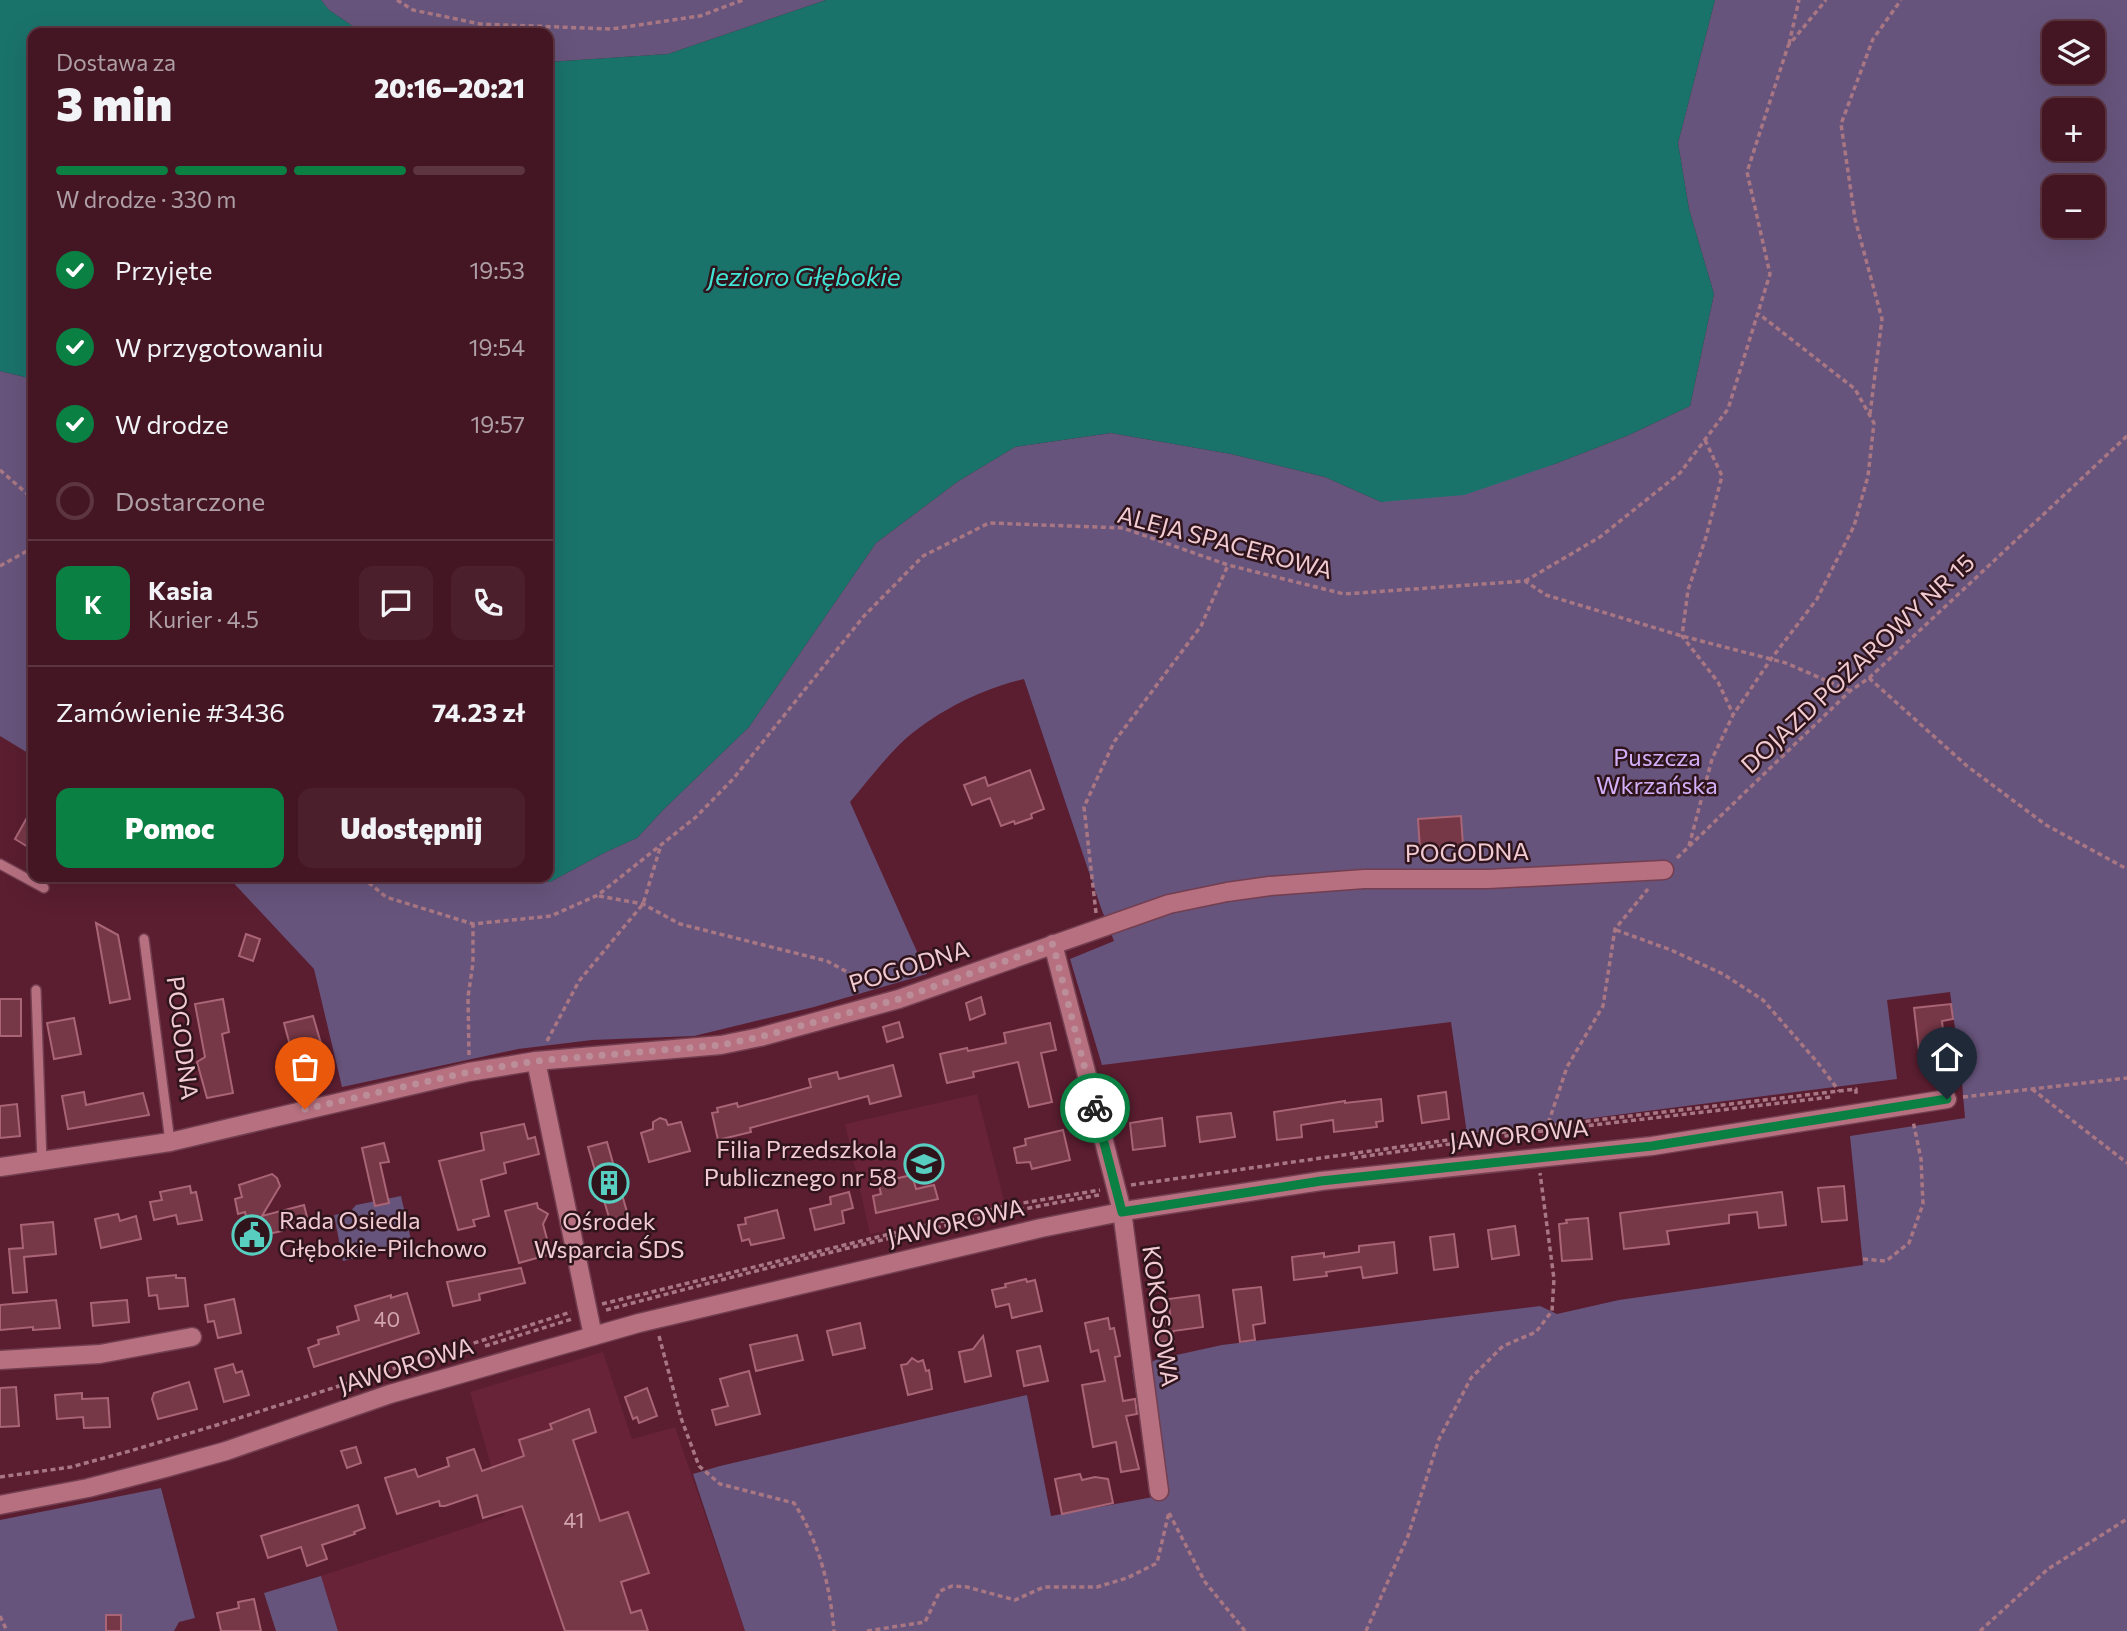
<!DOCTYPE html>
<html lang="pl">
<head>
<meta charset="utf-8">
<style>
	body { margin:0; font-family:Commissioner,sans-serif; background:#4b1f2c; color:#f1f3f6; height:100vh; display:flex; flex-direction:column; font-size:26px; white-space:nowrap }
	* { box-sizing:border-box; margin:0 }
	p { font-size:23px; color:#af9fa6 }
	.icon { flex:none; width:38px; height:38px; fill:none; stroke:currentColor; stroke-width:2; stroke-linecap:round; stroke-linejoin:round }
	.map { position:relative; flex:1; overflow:hidden }
	.details { position:absolute; left:28px; top:28px; width:525px; height:854px; display:flex; flex-direction:column; background:#441624; border-radius:14px; box-shadow:0 7px 28px #0002,0 0 0 2px #5c3541 }
	.details>* { flex:none }
	.buttons { position:absolute; left:2042px; top:21px; display:grid; gap:14px }
	.buttons a { display:grid; place-items:center; width:63px; height:63px; border-radius:14px; background:#441624; box-shadow:0 7px 28px #0002,0 0 0 2px #5c3541; font-size:35px }
	.pin { position:absolute; display:grid; place-items:center; width:60px; height:60px; color:#fff; margin:-72px -30px; border-radius:50% 50% 50% 0; rotate:-45deg; box-shadow:0 0 7px #0007 }
	.pin .icon { rotate:45deg }
	.courier { position:absolute; display:grid; place-items:center; width:70px; height:70px; margin:-35px; border:5px solid #0b8043; border-radius:50%; background:#fff; color:#222; box-shadow:0 2px 9px #0007 }
	.headline em { font-style:normal; font-weight:800 }
	.headline div { display:flex; flex-direction:column-reverse }
	.headline { display:flex; align-items:center; justify-content:space-between; height:119px; padding:0 28px }
	h1 { font-size:46px; font-weight:800; line-height:52px }
	.bar { display:grid; grid-template-columns:repeat(4,1fr); gap:10px 7px; align-content:center; height:84px; padding:0 28px }
	.bar i { height:9px; border-radius:5px; background:#5c3541 }
	.bar .selected { background:#0b8043 }
	.bar p { grid-column:span 4 }
	.line { display:flex; align-items:center; gap:18px; padding:0 28px; border-top:2px solid #5c3541 }
	.line div { flex:1 }
	.round { display:grid; place-items:center; flex:none; width:74px; height:74px; border-radius:14px; background:#4b1f2c }
	ol { padding:0 28px; list-style:none }
	li { display:flex; align-items:center; gap:21px; height:77px }
	li p { margin-inline-start:auto }
	li .icon { padding:7px; border-radius:50%; background:#0b8043; color:#fff; stroke-width:4 }
	li:last-child { color:#af9fa6 }
	li i { width:38px; height:38px; border:4px solid #5c3541; border-radius:50% }
	.button { display:flex; gap:14px; margin-top:auto; padding:14px 28px }
	.button a { flex:1; height:80px; border-radius:14px; background:#0b8043; color:#fff; font-size:28px; font-weight:800; line-height:80px; text-align:center }
	.button a+a { background:#4b1f2c; color:#f1f3f6 }
	.map>svg:first-child { display:block }
	.built { fill:#682338 }
	.green { fill:#67547c; fill-rule:evenodd }
	.water { fill:#1a736b }
	.building { fill:#763747; stroke:#a96575; stroke-width:2 }
	.lines { fill:none; stroke-linecap:round; stroke-linejoin:round }
	.service-casing { stroke:#733e50; stroke-width:12 }
	.minor-casing { stroke:#733e50; stroke-width:21 }
	.path { stroke:#a87783; stroke-width:3.5; stroke-dasharray:5 3.5; stroke-linecap:butt }
	.service { stroke:#b67080; stroke-width:9 }
	.minor { stroke:#b67080; stroke-width:18 }
	.done { stroke:#bc8e99; stroke-width:7; stroke-dasharray:0 12.6 }
	.route { stroke:#0b8043; stroke-width:9 }
	.labels { text-anchor:middle; stroke-width:5; stroke-linejoin:round; paint-order:stroke }
	.number-label { font-size:21px; fill:#d2a5af }
	.street-label { font-size:24px; fill:#f1cad2; stroke:#2f141b }
	.park-label { font-size:24px; fill:#d1b0f8; stroke:#2f141b }
	.poi-label { font-size:24px; fill:#f1cad2; stroke:#2f141b; text-anchor:end }
	.water-label { font-size:26px; font-style:italic; fill:#41e3d3; stroke:#2f141b }
</style>
</head>
<body>
<div class="map">
<svg width="2127" height="1631" viewBox="0 0 2127 1631">
	<rect width="100%" height="100%" fill="#5a1e30"/>
	<!-- built -->
	<g class="built">
		<polygon points="977,1094 1005,1204 870,1234 845,1124"/>
		<polygon points="603,1352 632,1439 675,1427 745,1631 338,1631 321,1576 505,1515 470,1392"/>
	</g>
	<!-- green -->
	<g class="green">
		<polygon points="321,0 826,0 668,54 548,62 548,33 363,33 329,10"/>
		<path d="M1715,0H2127V1631H745L693,1474L720,1466L1027,1395L1051,1516L1153,1497L1132,1370L1158,1359L1222,1345L1540,1306L1557,1314L1619,1300L1863,1265L1850,1136L1965,1118L1961,1071L1950,992L1887,1000L1897,1079L1467,1134L1451,1022L1102,1065L1070,959L1114,941L1101,908L1024,679C982,688 931,714 900,744C882,762 866,783 850,802L927,974L814,1007L694,1036L592,1040L518,1049L342,1087L314,969L228,877H527L550,882L606,852L637,838L663,810L749,727L876,543L957,482L1015,447L1111,433L1231,454L1325,477L1381,502L1555,464L1629,435L1690,406L1714,294L1689,209L1678,143ZM2054,33H2093V72H2054ZM2054,110H2093V149H2054ZM2054,187H2093V226H2054Z"/>
		<polygon points="0,371 33,379 33,756 0,736"/>
		<polygon points="401,1196 412,1244 343,1261 334,1215 350,1212 356,1205"/>
		<polygon points="161,1488 195,1618 179,1622 174,1631 0,1631 0,1520"/>
		<polygon points="321,1576 338,1631 276,1631 264,1593"/>
	</g>
	<!-- water -->
	<g class="water">
		<polygon points="0,0 321,0 329,10 363,33 33,33 33,379 0,371"/>
		<polygon points="826,0 1715,0 1678,143 1689,209 1714,294 1690,406 1629,435 1555,464 1464,495 1381,502 1325,477 1231,454 1111,433 1015,447 957,482 876,543 749,727 663,810 637,838 606,852 550,882 527,877 548,877 548,62 668,54"/>
	</g>
	<!-- building -->
	<g class="building">
		<polygon points="1030,770 1044,809 1031,814 1032,818 1015,824 1014,821 1001,826 990,798 972,805 964,785 985,777 988,786"/>
		<polygon points="33,807 33,850 15,839"/>
		<polygon points="1461,816 1463,846 1420,849 1418,819"/>
		<polygon points="96,923 118,935 130,999 110,1003"/>
		<polygon points="246,934 260,939 253,961 239,956"/>
		<polygon points="981,997 985,1014 970,1020 966,1003"/>
		<rect x="0" y="999" width="21" height="37"/>
		<polygon points="223,999 229,1032 222,1034 233,1093 207,1098 197,1062 205,1057 195,1004"/>
		<polygon points="1951,1004 1953,1019 1942,1021 1945,1048 1919,1051 1914,1008"/>
		<polygon points="313,1016 325,1057 295,1064 284,1023"/>
		<polygon points="74,1018 81,1054 54,1059 47,1023"/>
		<polygon points="899,1022 903,1037 887,1042 883,1027"/>
		<polygon points="1050,1023 1056,1050 1041,1053 1052,1102 1029,1107 1018,1062 973,1072 974,1077 947,1083 940,1054 967,1048 968,1051 1006,1043 1004,1033"/>
		<polygon points="893,1065 901,1096 870,1104 868,1096 750,1128 751,1132 718,1140 712,1113 718,1112 717,1108 737,1103 738,1107 811,1087 809,1079 837,1072 839,1079"/>
		<polygon points="84,1092 86,1105 143,1093 149,1115 68,1129 62,1096"/>
		<polygon points="1446,1092 1449,1119 1422,1123 1418,1096"/>
		<polygon points="1381,1099 1383,1121 1376,1122 1377,1127 1334,1132 1333,1120 1301,1125 1302,1137 1277,1140 1274,1112 1345,1101 1345,1103"/>
		<polygon points="17,1104 20,1136 0,1138 0,1106"/>
		<polygon points="1231,1113 1235,1137 1200,1142 1197,1117"/>
		<polygon points="660,1118 666,1120 668,1125 681,1122 690,1151 649,1162 641,1133 653,1129 653,1122"/>
		<polygon points="1162,1118 1165,1146 1133,1150 1130,1123"/>
		<polygon points="524,1124 528,1139 535,1137 539,1154 504,1163 506,1173 481,1180 489,1216 473,1220 475,1226 458,1230 439,1161 484,1150 481,1133"/>
		<polygon points="1063,1130 1070,1160 1032,1169 1030,1162 1017,1163 1014,1148 1026,1145 1025,1139"/>
		<polygon points="607,1142 629,1219 611,1224 588,1147"/>
		<polygon points="384,1143 389,1162 380,1163 389,1203 375,1206 362,1148"/>
		<polygon points="892,1172 894,1179 912,1175 916,1189 934,1185 938,1199 876,1213 873,1196 881,1194 877,1176"/>
		<polygon points="272,1174 277,1178 280,1186 262,1216 304,1205 308,1221 282,1228 282,1231 251,1238 245,1212 238,1214 235,1199 242,1197 239,1185"/>
		<polygon points="190,1186 191,1193 196,1192 202,1220 178,1224 176,1215 154,1220 150,1202 162,1200 160,1192"/>
		<polygon points="1844,1186 1847,1220 1822,1222 1818,1188"/>
		<polygon points="849,1192 853,1208 842,1211 844,1223 815,1230 810,1209 831,1204 830,1197"/>
		<polygon points="1782,1192 1786,1225 1759,1228 1757,1212 1729,1215 1729,1223 1667,1231 1669,1244 1624,1249 1620,1213"/>
		<polygon points="537,1203 538,1208 548,1214 543,1224 551,1254 519,1263 505,1211"/>
		<polygon points="777,1210 784,1238 751,1245 749,1239 742,1241 738,1225 746,1224 745,1218"/>
		<polygon points="118,1214 120,1221 136,1216 141,1239 101,1248 95,1219"/>
		<polygon points="1588,1218 1592,1259 1562,1261 1559,1224 1567,1223 1566,1220"/>
		<polygon points="53,1222 56,1254 24,1257 27,1292 13,1293 9,1249 23,1248 21,1225"/>
		<polygon points="1515,1226 1519,1255 1492,1259 1488,1230"/>
		<polygon points="1454,1234 1458,1267 1434,1270 1430,1237"/>
		<polygon points="1394,1242 1397,1273 1363,1278 1361,1267 1326,1272 1327,1276 1294,1280 1292,1257 1324,1253 1324,1257 1359,1252 1359,1246"/>
		<polygon points="521,1268 525,1283 479,1294 480,1300 453,1306 447,1282"/>
		<polygon points="176,1275 176,1278 185,1278 188,1306 159,1309 157,1295 149,1296 147,1278"/>
		<polygon points="1026,1279 1027,1282 1035,1280 1042,1311 1012,1318 1009,1304 996,1307 992,1290 1006,1287 1005,1284"/>
		<polygon points="1261,1287 1265,1323 1253,1325 1255,1340 1240,1342 1233,1290"/>
		<polygon points="407,1293 419,1333 314,1367 308,1348 319,1344 318,1340 339,1334 337,1327 359,1320 355,1306 391,1295 391,1298"/>
		<polygon points="1199,1295 1203,1327 1173,1331 1174,1341 1159,1342 1156,1321 1171,1320 1168,1299"/>
		<polygon points="234,1299 241,1333 218,1338 214,1321 208,1322 205,1305"/>
		<polygon points="56,1300 60,1328 33,1330 33,1327 0,1330 0,1305"/>
		<polygon points="127,1300 129,1322 93,1326 91,1303"/>
		<polygon points="1108,1318 1110,1329 1114,1328 1120,1356 1115,1357 1123,1401 1135,1399 1137,1414 1126,1416 1139,1469 1121,1472 1116,1442 1093,1447 1082,1385 1105,1381 1098,1350 1091,1352 1085,1323"/>
		<polygon points="860,1323 865,1348 833,1355 827,1331"/>
		<polygon points="797,1335 803,1360 756,1371 750,1345"/>
		<polygon points="983,1336 991,1376 965,1382 959,1352 973,1349"/>
		<polygon points="1040,1346 1048,1381 1024,1386 1017,1351"/>
		<polygon points="912,1358 918,1362 923,1360 926,1371 929,1370 932,1389 908,1395 901,1365 907,1364"/>
		<polygon points="233,1364 236,1373 242,1371 249,1395 224,1402 215,1369"/>
		<polygon points="749,1371 760,1414 716,1425 712,1410 728,1406 720,1379"/>
		<polygon points="189,1382 197,1409 158,1419 152,1399 154,1393"/>
		<polygon points="16,1387 19,1426 0,1427 0,1388"/>
		<polygon points="647,1388 657,1416 639,1423 637,1417 633,1419 625,1397"/>
		<polygon points="82,1393 82,1399 108,1398 110,1427 84,1428 83,1417 57,1419 55,1395"/>
		<polygon points="589,1409 596,1432 573,1440 600,1521 628,1512 649,1573 621,1582 631,1613 641,1610 648,1631 565,1631 522,1506 483,1518 477,1495 445,1506 440,1506 439,1501 397,1514 385,1478 415,1469 418,1477 449,1466 447,1458 474,1449 482,1471 524,1456 519,1440 552,1429 550,1424"/>
		<polygon points="356,1447 361,1463 347,1468 341,1451"/>
		<polygon points="1080,1474 1082,1480 1095,1477 1108,1479 1113,1503 1062,1514 1055,1479"/>
		<polygon points="358,1505 365,1528 354,1532 355,1534 322,1545 327,1559 307,1566 301,1547 268,1558 261,1536"/>
		<polygon points="254,1599 261,1631 221,1631 217,1613 239,1608 238,1602"/>
		<rect x="106" y="1615" width="15" height="16"/>
	</g>
	<g class="lines">
		<!-- service casing -->
		<g class="service-casing">
			<g id="service">
				<polyline points="0,864 44,888"/>
				<polyline points="144,939 170,1142"/>
				<polyline points="36,990 42,1162"/>
			</g>
		</g>
		<!-- minor casing -->
		<g class="minor-casing">
			<g id="minor">
				<polyline points="1053,944 1122,1211 1159,1491"/>
				<polyline points="536,1061 593,1336"/>
				<polyline points="0,1167 170,1142 469,1072 536,1061 721,1045 760,1037 899,999 1169,904 1227,892 1270,886 1364,879 1488,879 1664,870"/>
				<polyline points="0,1360 100,1354 192,1337"/>
				<polyline points="0,1505 88,1488 165,1468 226,1451 390,1394 639,1323 1041,1228 1131,1210 1321,1181 1652,1146 1947,1099"/>
			</g>
		</g>
		<!-- path -->
		<g class="path">
			<polyline points="397,0 413,10 480,24 611,29 700,16 743,0"/>
			<polyline points="1789,44 1799,0"/>
			<polyline points="1870,414 1882,319 1855,219 1841,124 1873,39 1901,0"/>
			<polyline points="1705,440 1722,476 1706,537 1688,590 1682,636 1718,682 1733,714"/>
			<polyline points="0,470 33,499"/>
			<polyline points="0,566 27,551 33,551"/>
			<polyline points="1525,581 1600,537 1680,473 1728,409 1770,274 1747,172 1788,46 1826,0"/>
			<polyline points="1869,678 1967,766 2046,825 2127,869"/>
			<polyline points="1689,846 1712,759 1733,715 1771,659 1817,599 1854,526 1868,476 1874,423 1855,389 1759,314"/>
			<polyline points="1677,858 1850,691 1869,678 2127,436"/>
			<polyline points="362,877 386,897 473,924 551,916 598,895 696,817 733,779 864,616 923,556 989,523 1123,528 1228,565 1344,594 1525,581 1546,595 1682,636 1786,663 1850,691"/>
			<polyline points="599,896 643,904 680,924 827,961 875,987"/>
			<polyline points="1096,913 1084,807 1114,742 1201,626 1228,565"/>
			<polyline points="1616,930 1671,950 1723,974 1763,1000 1818,1063 1839,1091"/>
			<polyline points="547,1041 579,981 643,904 660,848"/>
			<polyline points="469,1055 468,997 473,963 473,924"/>
			<polyline points="2032,1089 2127,1163"/>
			<polyline points="1963,1097 2127,1078"/>
			<polyline points="1543,1139 1567,1067 1603,1006 1615,929 1648,889"/>
			<polyline points="1353,1158 1526,1133 1831,1097"/>
			<polyline points="1131,1185 1547,1126 1856,1089 1856,1094"/>
			<polyline points="1863,1259 1886,1261 1909,1243 1923,1204 1921,1159 1913,1121"/>
			<polyline points="602,1304 1005,1206 1100,1190"/>
			<path d="M606,1310C770,1267 933,1224 1099,1195"/>
			<path d="M659,1336L681,1418L699,1466L720,1484L794,1503C819,1542 830,1585 834,1631"/>
			<polyline points="485,1346 572,1319"/>
			<polyline points="0,1477 71,1467 130,1451 217,1425 571,1312"/>
			<polyline points="1169,1513 1205,1582 1245,1631"/>
			<polyline points="0,1616 7,1631"/>
			<polyline points="867,1631 925,1622 940,1591 952,1586 967,1587 1015,1600 1044,1587 1097,1587 1127,1578 1157,1563 1169,1512"/>
			<polyline points="1366,1631 1408,1536 1439,1439 1471,1378 1503,1346 1536,1332 1552,1311 1554,1279 1540,1173"/>
			<polyline points="1980,1631 2048,1569 2127,1519"/>
		</g>
		<!-- service -->
		<use href="#service" class="service"/>
		<!-- minor -->
		<use href="#minor" class="minor"/>
	</g>
	<g class="lines">
		<!-- done -->
		<polyline class="done" points="305,1109 469,1072 536,1061 721,1045 760,1037 899,999 1053,944 1095,1108"/>
		<!-- route -->
		<polyline class="route" points="1095,1108 1122,1212 1321,1181 1652,1146 1947,1099"/>
	</g>
	<!-- icons -->
	<defs>
		<g id="school-ring" transform="scale(2.0125)"><circle r="9.5" fill="#2f141b" stroke="#58cec1" stroke-width="1.5"/><path d="M0-5L7-2L0 1L-7-2ZM-4 1L0 2.5L4 1V4Q0 6-4 4Z" fill="#58cec1"/></g>
		<g id="building-ring" transform="scale(2.0125)"><circle r="9.5" fill="#2f141b" stroke="#58cec1" stroke-width="1.5"/><path d="M-4-6H4V6H1V3H-1V6H-4ZM-2.5-4.3h1.7v1.8h-1.7ZM.8-4.3h1.7v1.8H.8ZM-2.5-1h1.7V.8h-1.7ZM.8-1h1.7V.8H.8Z" fill="#58cec1"/></g>
		<g id="civic-ring" transform="scale(2.0125)"><circle r="9.5" fill="#2f141b" stroke="#58cec1" stroke-width="1.5"/><path d="M-.6-6.5H3V-4.5H.6V-3L4-1V1h2V6H-6V1h2V-1L-.6-3ZM-1.2 2.5V6h2.4V2.5Z" fill="#58cec1"/></g>
	</defs>
	<g fill-rule="evenodd">
		<use href="#school-ring" x="924" y="1164"/>
		<use href="#building-ring" x="609" y="1183"/>
		<use href="#civic-ring" x="252" y="1235"/>
	</g>
	<g class="labels">
		<!-- number labels -->
		<g class="number-label">
			<text x="387" y="1327">40</text>
			<text x="574" y="1528">41</text>
		</g>
		<!-- street labels -->
		<g class="street-label">
			<text transform="translate(1225 543) rotate(15)" y="8">ALEJA SPACEROWA</text>
			<text transform="translate(1858 664) rotate(-43)" y="8">DOJAZD POŻAROWY NR 15</text>
			<text transform="translate(1467 853) rotate(-1)" y="8">POGODNA</text>
			<text transform="translate(909 967) rotate(-17)" y="8">POGODNA</text>
			<text transform="translate(182 1038) rotate(83)" y="8">POGODNA</text>
			<text transform="translate(1519 1135) rotate(-6)" y="8">JAWOROWA</text>
			<text transform="translate(956 1223) rotate(-13)" y="8">JAWOROWA</text>
			<text transform="translate(1160 1316) rotate(82)" y="8">KOKOSOWA</text>
			<text transform="translate(406 1366) rotate(-17)" y="8">JAWOROWA</text>
		</g>
		<!-- park labels -->
		<g class="park-label">
			<text x="1657" y="766">Puszcza<tspan x="1657" dy="28">Wkrzańska</tspan></text>
		</g>
		<!-- poi labels -->
		<g class="poi-label">
			<text x="897" y="1158">Filia Przedszkola<tspan x="897" dy="28">Publicznego nr 58</tspan></text>
			<text x="279" y="1229" text-anchor="start">Rada Osiedla<tspan x="279" dy="28">Głębokie-Pilchowo</tspan></text>
			<text x="609" y="1230" text-anchor="middle">Ośrodek<tspan x="609" dy="28">Wsparcia ŚDS</tspan></text>
		</g>
		<!-- water labels -->
		<g class="water-label">
			<text x="804" y="286">Jezioro Głębokie</text>
		</g>
	</g>
</svg>
<div class="buttons">
<a><svg class="icon" aria-label="layers" viewBox="0 0 24 24"><path d="M12 4l9 5-9 5-9-5zM3 14l9 5 9-5"/></svg></a>
<a>+</a>
<a>−</a>
</div>
<div class="pin" style="left:305px;top:1109px;background:#ea580c"><svg class="icon" aria-label="bag" viewBox="0 0 24 24"><path d="M5 8h14l-1 12H6zM9 8a3 3 0 0 1 6 0"/></svg></div>
<div class="pin" style="left:1947px;top:1099px;background:#1f2937"><svg class="icon" aria-label="home" viewBox="0 0 24 24"><path d="M3 11l9-7 9 7M6 9v11h12V9"/></svg></div>
<div class="courier" style="left:1095px;top:1108px"><svg class="icon" aria-label="bike" viewBox="0 0 24 24"><circle cx="6" cy="16" r="4"/><circle cx="18" cy="16" r="4"/><path d="M6 16l4-8h5l3 8M10 8l3 8H6M13 5h3"/></svg></div>
<section class="details">
<div class="headline"><div><h1>3 min</h1><p>Dostawa za</p></div><em>20:16–20:21</em></div>
<div class="bar"><i class="selected"></i><i class="selected"></i><i class="selected"></i><i></i><p>W drodze · 330 m</p></div>
<ol>
<li><svg class="icon" aria-label="check" viewBox="0 0 24 24"><path d="M5 12l5 5 9-10"/></svg>Przyjęte<p>19:53</p></li>
<li><svg class="icon" aria-label="check" viewBox="0 0 24 24"><path d="M5 12l5 5 9-10"/></svg>W przygotowaniu<p>19:54</p></li>
<li><svg class="icon" aria-label="check" viewBox="0 0 24 24"><path d="M5 12l5 5 9-10"/></svg>W drodze<p>19:57</p></li>
<li><i></i>Dostarczone</li>
</ol>
<div class="line" style="height:126px"><b class="round" style="background:#0b8043;color:#fff">K</b><div><b>Kasia</b><p>Kurier · 4.5</p></div><a class="round"><svg class="icon" aria-label="chat" viewBox="0 0 24 24"><path d="M4 5h16v11H9l-5 4z"/></svg></a><a class="round"><svg class="icon" aria-label="phone" viewBox="0 0 24 24"><path d="M5 4h4l2 5-3 2q2 4 5 5l2-3 5 2v4C11 20 4 13 5 4z"/></svg></a></div>
<div class="line" style="height:91px"><div>Zamówienie #3436</div><b>74.23 zł</b></div>
<div class="button"><a>Pomoc</a><a>Udostępnij</a></div>
</section>
</div>
</body>
</html>
